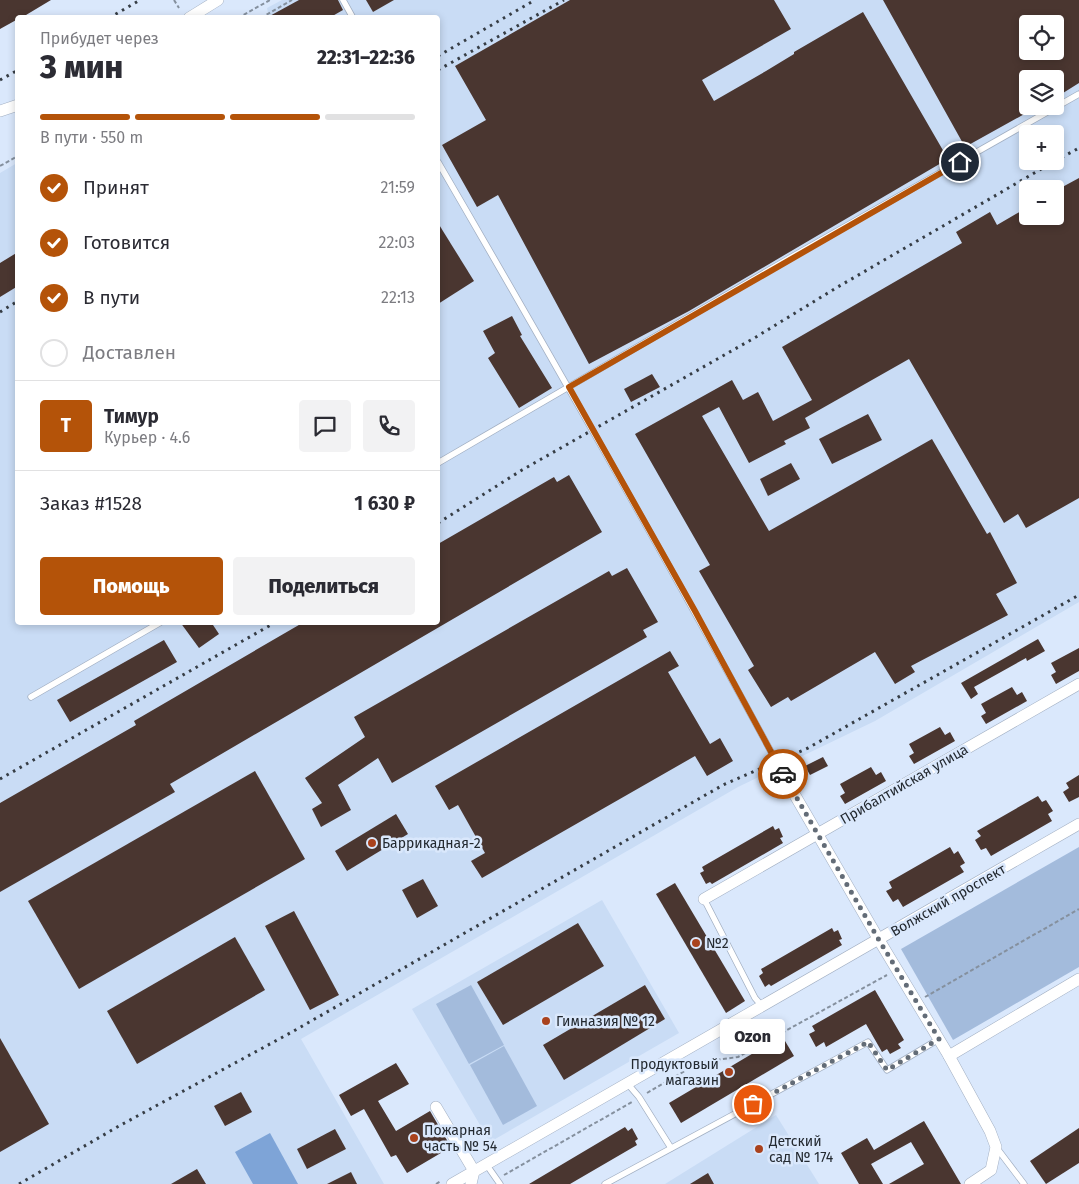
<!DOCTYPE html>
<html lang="ru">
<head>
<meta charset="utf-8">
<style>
	body { margin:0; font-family:"Fira Sans",sans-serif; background:#f2f2f3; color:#2b2b33; height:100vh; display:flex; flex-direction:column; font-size:19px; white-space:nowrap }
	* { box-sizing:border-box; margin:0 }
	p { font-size:16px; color:#7c7c81 }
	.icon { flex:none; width:28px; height:28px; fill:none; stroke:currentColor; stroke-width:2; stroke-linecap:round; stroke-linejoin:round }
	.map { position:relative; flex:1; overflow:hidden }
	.sheet { position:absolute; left:15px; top:15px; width:425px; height:610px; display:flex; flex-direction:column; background:#fff; border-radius:5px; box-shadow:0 2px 8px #0003 }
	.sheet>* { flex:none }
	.fabs { position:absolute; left:1019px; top:15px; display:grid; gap:10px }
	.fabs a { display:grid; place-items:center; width:45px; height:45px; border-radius:5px; background:#fff; box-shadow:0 2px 8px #0003; font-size:25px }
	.pin { position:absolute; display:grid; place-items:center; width:42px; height:42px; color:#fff; margin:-21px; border:2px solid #fff; border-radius:50%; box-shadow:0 1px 5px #0007 }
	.courier { position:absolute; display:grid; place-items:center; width:50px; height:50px; margin:-25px; border:4px solid #b45309; border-radius:50%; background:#fff; color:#222; box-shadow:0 1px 6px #0007 }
	.bubble { position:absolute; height:35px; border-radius:5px; background:#fff; box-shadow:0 2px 8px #0003; font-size:16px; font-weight:800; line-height:35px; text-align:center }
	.summary em { font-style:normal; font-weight:800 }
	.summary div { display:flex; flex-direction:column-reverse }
	.summary { display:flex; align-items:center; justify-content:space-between; height:85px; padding:0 25px }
	h1 { font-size:32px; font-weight:800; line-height:38px }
	.bar { display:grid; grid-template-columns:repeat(4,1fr); gap:8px 5px; align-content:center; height:60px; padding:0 25px }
	.bar i { height:6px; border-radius:4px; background:#e1e1e2 }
	.bar .active { background:#b45309 }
	.bar p { grid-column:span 4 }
	.line { display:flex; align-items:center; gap:12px; padding:0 25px; border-top:1px solid #e1e1e2 }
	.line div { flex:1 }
	.round { display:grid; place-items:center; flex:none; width:52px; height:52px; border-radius:5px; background:#f2f2f3 }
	ol { padding:0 25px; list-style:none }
	li { display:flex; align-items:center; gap:15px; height:55px }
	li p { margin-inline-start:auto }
	li .icon { padding:5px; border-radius:50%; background:#b45309; color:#fff; stroke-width:4 }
	li:last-child { color:#7c7c81 }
	li i { width:28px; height:28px; border:2px solid #e1e1e2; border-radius:50% }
	.cta { display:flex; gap:10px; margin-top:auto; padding:10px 25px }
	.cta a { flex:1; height:58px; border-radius:5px; background:#b45309; color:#fff; font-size:20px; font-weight:800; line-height:58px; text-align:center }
	.cta a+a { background:#f2f2f3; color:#2b2b33 }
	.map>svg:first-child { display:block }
	.built { fill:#c9dcf5; fill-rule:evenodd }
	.green { fill:#a3bbdc }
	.water { fill:#7ea4d7 }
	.building { fill:#4a3630; fill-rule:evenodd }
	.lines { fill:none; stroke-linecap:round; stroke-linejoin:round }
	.service-casing { stroke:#a2afc2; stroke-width:7 }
	.minor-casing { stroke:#a2afc2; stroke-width:12 }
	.path { stroke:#85909e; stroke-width:2; stroke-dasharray:4 2.5; stroke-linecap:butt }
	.service { stroke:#fff; stroke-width:5.5 }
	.minor { stroke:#fff; stroke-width:11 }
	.rail { stroke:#363d45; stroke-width:3; stroke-dasharray:2.5 5; stroke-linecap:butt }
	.done { stroke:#636c77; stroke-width:5; stroke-dasharray:0 9 }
	.route { stroke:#b45309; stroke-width:6 }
	.poi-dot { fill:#a9421d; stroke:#dae8fc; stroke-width:2 }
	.labels { text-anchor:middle; stroke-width:5; stroke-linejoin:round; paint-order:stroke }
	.street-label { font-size:14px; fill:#232930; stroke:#dae8fc }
	.poi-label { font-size:14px; fill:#232930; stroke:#dae8fc; text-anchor:start }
</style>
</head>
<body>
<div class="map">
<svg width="1079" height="1184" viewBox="0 0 1079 1184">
	<rect width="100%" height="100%" fill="#dae8fc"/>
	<!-- built -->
	<g class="built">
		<path d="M282,0H1079V602L875,721L738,787L301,1039L384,1184H0V173L17,163L18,622H438V18L269,17L267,8ZM1028,24H1055V51H1028ZM1028,79H1055V106H1028ZM1028,134H1055V161H1028ZM1028,189H1055V216H1028Z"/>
		<polygon points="602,900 679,1033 490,1142 412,1009"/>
		<polygon points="776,1115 819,1184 665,1184"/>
	</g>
	<!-- green -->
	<g class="green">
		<polygon points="1079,847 1079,967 953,1040 901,949"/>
		<polygon points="471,985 504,1045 469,1064 436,1004"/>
		<polygon points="504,1046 537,1106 503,1125 470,1065"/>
	</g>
	<!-- water -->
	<polygon class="water" points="270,1133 298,1184 253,1184 235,1152"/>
	<!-- building -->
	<g class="building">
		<polygon points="0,0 51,0 21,18 18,18 18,19 0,29"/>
		<polygon points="299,0 338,0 343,10 329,18 266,18"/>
		<polygon points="366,0 394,0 373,12"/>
		<polygon points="570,0 774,0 791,29 702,80 714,101 766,71 794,54 794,52 863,12 948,159 689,311 589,364 498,195 477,207 442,145 486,120 455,66"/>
		<path d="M883,0H1079V83L1055,98V79H1028V112L965,147ZM1028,24H1055V51H1028Z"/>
		<polygon points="1079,178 1079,498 1026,528 1018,514 1004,523 909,359 805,418 810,428 784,441 786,444 749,463 719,407 702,416 769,531 932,439 987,534 990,532 1017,583 996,594 1008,615 911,666 915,672 895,684 875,652 791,701 788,697 771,707 748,670 754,666 699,571 710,565 635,434 732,380 743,400 758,392 773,421 812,400 782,347 962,243 956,232 990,212 997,225 1028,207 1028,216 1055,216 1055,191"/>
		<polygon points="438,223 474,281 438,304"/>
		<polygon points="18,252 18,286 0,297 0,263"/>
		<polygon points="512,316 522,335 520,336 552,388 519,408 488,358 495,353 483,331"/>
		<polygon points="652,374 660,387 631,402 624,389"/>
		<polygon points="868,414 882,440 832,464 819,439"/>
		<polygon points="791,463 800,479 768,496 760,479"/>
		<polygon points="569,475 602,532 170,784 175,792 0,892 0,803 136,725 134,721 304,622 438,622 438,544 554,477 557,482"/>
		<polygon points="627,568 658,622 643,630 647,637 392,783 378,758 338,785 351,810 321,827 312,809 322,803 305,778 365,737 354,717 609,571 612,576"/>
		<polygon points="180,622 211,622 219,634 199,648"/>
		<polygon points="1038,639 1045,651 1027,661 1026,658 974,687 978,694 971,699 961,683"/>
		<polygon points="164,640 177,662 70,722 57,700"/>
		<polygon points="1079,648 1079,671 1056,684 1051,675 1056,672 1051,663"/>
		<polygon points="670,651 679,666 668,672 710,744 720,738 733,761 707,776 695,756 482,878 471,861 485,853 458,805 449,810 435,786"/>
		<polygon points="1012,687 1017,695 1022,692 1027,701 986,724 981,716 986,713 981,704"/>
		<polygon points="940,727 945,735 950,732 955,741 914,764 909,756 914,753 909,744"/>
		<polygon points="823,757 828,766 810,775 805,766"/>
		<polygon points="871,767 876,775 881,772 886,781 845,804 840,796 845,793 840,784"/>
		<polygon points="255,771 305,859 79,989 28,901"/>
		<polygon points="1079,775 1079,797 1069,802 1063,792 1069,788 1066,783"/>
		<polygon points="1038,796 1042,802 1046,800 1053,811 1048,814 1052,821 991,856 986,848 981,850 975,840 981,836 977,831"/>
		<polygon points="396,814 408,834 347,871 335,851"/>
		<polygon points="773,826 775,830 779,828 783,837 780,838 783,843 712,884 710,882 706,884 700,873 704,871 702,867"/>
		<polygon points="950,847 954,854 958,851 965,863 960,866 964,872 903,907 898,899 893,902 886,891 892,888 889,882"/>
		<polygon points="423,879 438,906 417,918 402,890"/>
		<polygon points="675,883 745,1001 726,1013 656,894"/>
		<polygon points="294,911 339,995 310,1010 265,926"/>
		<polygon points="578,923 604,966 503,1025 477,982"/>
		<polygon points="832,928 834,932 838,930 842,939 839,940 842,945 771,986 769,984 765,987 759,976 763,973 761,969"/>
		<polygon points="235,937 265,990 137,1064 107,1011"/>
		<polygon points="645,985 665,1019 564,1080 543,1045"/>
		<polygon points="875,990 904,1040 898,1044 901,1048 890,1054 887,1049 882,1052 866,1024 826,1047 824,1042 816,1047 809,1034 815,1031 812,1026"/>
		<polygon points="782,1036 794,1056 681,1123 669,1103"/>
		<polygon points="0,1038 49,1124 0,1152"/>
		<polygon points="396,1063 409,1084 378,1101 396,1131 430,1111 451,1147 407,1173 396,1155 391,1157 364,1109 351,1116 339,1095"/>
		<polygon points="241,1092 252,1112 225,1126 214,1106"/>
		<polygon points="924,1121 961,1184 889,1184 924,1164 911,1142 871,1164 883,1184 859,1184 841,1153 867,1138 874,1150"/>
		<polygon points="625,1127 628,1131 632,1128 638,1139 635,1141 637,1145 570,1184 529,1184"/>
		<polygon points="1079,1128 1079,1163 1046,1184 1030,1161"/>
		<polygon points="335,1129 346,1149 307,1169 297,1149"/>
		<polygon points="197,1169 206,1184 171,1184"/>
		<polygon points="351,1172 357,1184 327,1184"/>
		<polygon points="708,1173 714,1184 690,1184"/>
	</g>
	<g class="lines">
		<!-- service casing -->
		<g class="service-casing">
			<g id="service">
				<polyline points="343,0 353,18"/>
				<path d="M438,162C558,368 676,575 789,785"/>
				<polyline points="438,463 790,258 1079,94"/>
				<polyline points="31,697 161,622"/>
				<polyline points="704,899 755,998 762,1006"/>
				<polyline points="627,1083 639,1097 671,1148"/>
				<polyline points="996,1147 1024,1184"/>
				<polyline points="486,1164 500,1184"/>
				<polyline points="605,1184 868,1042 887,1070 939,1039"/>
			</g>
		</g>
		<!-- minor casing -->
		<g class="minor-casing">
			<g id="minor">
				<polyline points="189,18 218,0"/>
				<polyline points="0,111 18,105"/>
				<polyline points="789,785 879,940 949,1056 990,1131 996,1147 991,1170 970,1184"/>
				<polyline points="704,899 1079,684"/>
				<polyline points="949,1056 1079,979"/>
				<polyline points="436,1107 474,1171 471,1184"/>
				<polyline points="452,1184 1079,824"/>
			</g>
		</g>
		<!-- path -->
		<g class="path">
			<polyline points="174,0 179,8"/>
			<polyline points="238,18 270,0"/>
			<polyline points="261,18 292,0"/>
			<polyline points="0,166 18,156"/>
			<polyline points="925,997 1079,909"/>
			<polyline points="647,1093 700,1062 738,1057 887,975"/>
			<polyline points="504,1175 632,1102"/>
			<polyline points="436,1184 441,1181"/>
		</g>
		<!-- service -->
		<use href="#service" class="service"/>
		<!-- minor -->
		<use href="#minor" class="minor"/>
		<!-- rail -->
		<g class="rail">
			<polyline points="109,18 140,0"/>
			<polyline points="438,56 535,0"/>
			<polyline points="438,70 564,0"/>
			<polyline points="0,80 18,70"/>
			<polyline points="1055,161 1079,148"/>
			<polyline points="0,312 18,301"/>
			<polyline points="438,523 522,470 756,337 836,288 1055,161"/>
			<polyline points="0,779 276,622"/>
			<polyline points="19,1184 119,1126 292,1032 723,785 808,748 1079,595"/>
		</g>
	</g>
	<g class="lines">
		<!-- done -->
		<polyline class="done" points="753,1104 868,1042 887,1070 939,1039 879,940 783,774"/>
		<!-- route -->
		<polyline class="route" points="783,774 695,611 569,387 960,162"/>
	</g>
	<!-- markers -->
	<g class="poi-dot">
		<circle cx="372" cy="843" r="5"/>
		<circle cx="696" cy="943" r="5"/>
		<circle cx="546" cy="1021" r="5"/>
		<circle cx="729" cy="1072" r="5"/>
		<circle cx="414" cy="1138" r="5"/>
		<circle cx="759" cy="1149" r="5"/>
	</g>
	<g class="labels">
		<!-- street labels -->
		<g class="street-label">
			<text transform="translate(904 784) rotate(-30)" y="5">Прибалтийская улица</text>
			<text transform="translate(948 900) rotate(-30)" y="5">Волжский проспект</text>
		</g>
		<!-- poi labels -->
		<g class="poi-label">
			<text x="382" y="848">Баррикадная-2</text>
			<text x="706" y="948">№2</text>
			<text x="556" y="1026">Гимназия № 12</text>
			<text x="719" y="1069" text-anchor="end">Продуктовый<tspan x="719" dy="16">магазин</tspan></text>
			<text x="424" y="1135">Пожарная<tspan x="424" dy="16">часть № 54</tspan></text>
			<text x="769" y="1146">Детский<tspan x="769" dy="16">сад № 174</tspan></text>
		</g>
	</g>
</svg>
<div class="fabs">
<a><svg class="icon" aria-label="locate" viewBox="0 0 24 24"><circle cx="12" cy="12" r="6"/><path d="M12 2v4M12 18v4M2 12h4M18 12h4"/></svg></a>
<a><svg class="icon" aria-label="layers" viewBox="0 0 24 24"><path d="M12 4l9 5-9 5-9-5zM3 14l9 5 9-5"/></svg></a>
<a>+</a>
<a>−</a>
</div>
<div class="pin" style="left:753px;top:1104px;background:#ea580c"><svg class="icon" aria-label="bag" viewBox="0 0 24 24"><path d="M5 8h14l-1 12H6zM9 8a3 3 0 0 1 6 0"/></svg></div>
<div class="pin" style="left:960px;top:162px;background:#1f2937"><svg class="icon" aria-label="home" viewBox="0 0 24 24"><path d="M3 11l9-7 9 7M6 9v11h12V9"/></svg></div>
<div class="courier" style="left:783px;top:774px"><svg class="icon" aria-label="car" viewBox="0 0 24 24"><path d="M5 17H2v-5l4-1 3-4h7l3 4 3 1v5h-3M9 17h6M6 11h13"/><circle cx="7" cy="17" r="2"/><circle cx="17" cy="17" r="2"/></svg></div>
<div class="bubble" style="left:720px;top:1019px;width:65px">Ozon</div>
<section class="sheet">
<div class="summary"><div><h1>3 мин</h1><p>Прибудет через</p></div><em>22:31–22:36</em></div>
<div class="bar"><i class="active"></i><i class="active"></i><i class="active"></i><i></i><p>В пути · 550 m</p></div>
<ol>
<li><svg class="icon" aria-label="check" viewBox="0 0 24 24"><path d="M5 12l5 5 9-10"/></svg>Принят<p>21:59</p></li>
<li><svg class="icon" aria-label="check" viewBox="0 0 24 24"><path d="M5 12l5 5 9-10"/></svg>Готовится<p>22:03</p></li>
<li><svg class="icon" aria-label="check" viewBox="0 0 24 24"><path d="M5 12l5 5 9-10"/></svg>В пути<p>22:13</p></li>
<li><i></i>Доставлен</li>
</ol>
<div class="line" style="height:90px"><b class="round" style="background:#b45309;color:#fff">Т</b><div><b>Тимур</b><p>Курьер · 4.6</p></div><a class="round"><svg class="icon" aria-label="chat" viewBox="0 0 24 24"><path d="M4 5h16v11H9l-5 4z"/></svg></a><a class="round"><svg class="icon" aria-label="phone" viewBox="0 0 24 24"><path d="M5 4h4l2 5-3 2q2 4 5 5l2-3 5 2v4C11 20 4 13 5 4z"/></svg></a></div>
<div class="line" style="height:65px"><div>Заказ #1528</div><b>1 630 ₽</b></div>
<div class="cta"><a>Помощь</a><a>Поделиться</a></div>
</section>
</div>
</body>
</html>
